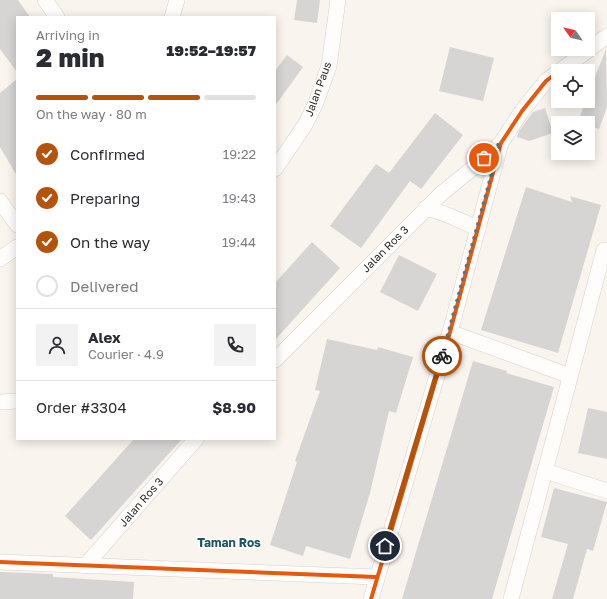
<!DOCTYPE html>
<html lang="en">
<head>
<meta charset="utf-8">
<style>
	body { margin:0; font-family:"Golos Text",sans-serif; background:#f2f2f3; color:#2b2b33; height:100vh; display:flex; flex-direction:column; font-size:15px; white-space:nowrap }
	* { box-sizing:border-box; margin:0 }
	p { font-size:13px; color:#7c7c81 }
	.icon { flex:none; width:22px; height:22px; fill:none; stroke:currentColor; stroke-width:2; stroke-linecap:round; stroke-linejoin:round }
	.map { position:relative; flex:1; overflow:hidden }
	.drawer { position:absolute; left:16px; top:16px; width:260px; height:424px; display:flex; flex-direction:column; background:#fff; border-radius:0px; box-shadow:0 2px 10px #0003 }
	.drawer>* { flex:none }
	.needle { width:26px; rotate:304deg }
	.tools { position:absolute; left:551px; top:12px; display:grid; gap:8px }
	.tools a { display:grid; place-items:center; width:44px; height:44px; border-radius:0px; background:#fff; box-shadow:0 2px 10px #0003; font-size:20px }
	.pin { position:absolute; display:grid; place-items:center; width:34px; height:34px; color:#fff; margin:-17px; border:2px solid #fff; border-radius:50%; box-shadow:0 1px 4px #0007 }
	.courier { position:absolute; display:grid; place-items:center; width:40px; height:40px; margin:-20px; border:3px solid #b45309; border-radius:50%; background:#fff; color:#222; box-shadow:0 1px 5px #0007 }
	.headline em { font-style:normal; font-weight:800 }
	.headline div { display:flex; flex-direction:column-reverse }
	.headline { display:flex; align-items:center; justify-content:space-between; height:68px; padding:0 20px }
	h1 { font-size:26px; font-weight:800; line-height:30px }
	.bar { display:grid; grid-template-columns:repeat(4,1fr); gap:6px 4px; align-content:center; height:48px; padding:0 20px }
	.bar i { height:5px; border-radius:3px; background:#e1e1e2 }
	.bar .current { background:#b45309 }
	.bar p { grid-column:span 4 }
	.line { display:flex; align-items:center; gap:10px; padding:0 20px; border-top:1px solid #e1e1e2 }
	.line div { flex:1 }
	.round { display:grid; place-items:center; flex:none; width:42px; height:42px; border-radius:0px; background:#f2f2f3 }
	ol { padding:0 20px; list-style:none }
	li { display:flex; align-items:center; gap:12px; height:44px }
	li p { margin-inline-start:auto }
	li .icon { padding:4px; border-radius:50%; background:#b45309; color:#fff; stroke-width:4 }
	li:last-child { color:#7c7c81 }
	li i { width:22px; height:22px; border:2px solid #e1e1e2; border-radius:50% }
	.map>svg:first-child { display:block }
	.building { fill:#d7d4d4 }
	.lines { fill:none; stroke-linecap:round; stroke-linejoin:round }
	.street-casing { stroke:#d6d1cc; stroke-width:16 }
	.street { stroke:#fefdfc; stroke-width:15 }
	.cycleway-casing { stroke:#fff; stroke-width:6 }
	.cycleway { stroke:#e8590c; stroke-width:4 }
	.done { stroke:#736f69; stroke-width:4; stroke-dasharray:0 7.2 }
	.route { stroke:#b45309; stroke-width:5 }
	.labels { text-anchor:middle; stroke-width:3; stroke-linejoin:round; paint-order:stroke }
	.street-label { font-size:11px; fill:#2b2722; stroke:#fff }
	.neighbourhood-label { font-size:12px; font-weight:bold; fill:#1b535f; stroke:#fff }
</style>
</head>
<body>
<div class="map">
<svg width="607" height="599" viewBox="0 0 607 599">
	<rect width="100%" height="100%" fill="#faf4ee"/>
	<!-- building -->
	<g class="building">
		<polygon points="0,0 18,0 30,17 17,17 17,72 0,49"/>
		<polygon points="297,0 320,0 317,23 294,20"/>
		<polygon points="450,47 494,58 483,101 439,91"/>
		<polygon points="606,49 607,107 599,129 588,125 588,123 578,121 586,101 588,101 588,95"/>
		<polygon points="287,55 303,67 275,106 275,71"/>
		<polygon points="17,79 17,176 0,147 0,93"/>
		<polygon points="545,108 553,133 529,141 517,137 519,131 533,112"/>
		<polygon points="435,113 463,135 421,189 410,181 361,248 330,226 376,164 389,173"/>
		<polygon points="526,187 572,202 570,196 601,205 558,353 481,330"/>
		<polygon points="312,242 340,268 275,340 275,283"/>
		<polygon points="399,255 437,274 418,311 380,292"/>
		<polygon points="327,339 377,350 378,347 413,357 396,413 389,411 370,493 350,559 306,546 303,556 270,545 297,462 295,461 320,391 315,390"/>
		<polygon points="473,361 507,371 506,373 554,387 492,599 402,599"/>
		<polygon points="588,408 607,412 607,459 578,453"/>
		<polygon points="134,439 182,439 91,540 65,516"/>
		<polygon points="554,488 607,502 593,551 587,549 573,599 552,599 568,544 541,537"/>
		<polygon points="0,572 53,574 53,577 134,582 133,599 0,599"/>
	</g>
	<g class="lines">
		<!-- street casing -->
		<g class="street-casing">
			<g id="street">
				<polyline points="45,0 57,17"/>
				<polyline points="172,17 177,0"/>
				<polyline points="560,71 607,36"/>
				<polyline points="275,169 305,125 315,105 329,66 338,0"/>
				<polyline points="0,201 17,225"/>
				<path d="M426,208C445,213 461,220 478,229"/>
				<polyline points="0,259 17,247"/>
				<polyline points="450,332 570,376"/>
				<polyline points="275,360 442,193 473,168 501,143"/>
				<polyline points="0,402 17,401"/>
				<polyline points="545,471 607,491"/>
				<polyline points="0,562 376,577"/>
				<polyline points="85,566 196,439"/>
				<polyline points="371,599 450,332 501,143 522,111 546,81 558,72"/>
				<polyline points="511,599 604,250"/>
			</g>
		</g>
		<!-- street -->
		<use href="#street" class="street"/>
		<!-- cycleway casing -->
		<g class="cycleway-casing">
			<g id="cycleway">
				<polyline points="0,562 376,577"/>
				<polyline points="371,599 450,332 501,143 522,111 546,81 558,72"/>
			</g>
		</g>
		<!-- cycleway -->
		<use href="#cycleway" class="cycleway"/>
	</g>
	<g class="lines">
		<!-- done -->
		<polyline class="done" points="442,356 500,143 484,158"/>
		<!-- route -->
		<polyline class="route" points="385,546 442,356"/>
	</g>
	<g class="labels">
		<!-- street labels -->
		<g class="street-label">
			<text transform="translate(318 89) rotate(-70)" y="4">Jalan Paus</text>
			<text transform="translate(385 249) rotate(-45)" y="4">Jalan Ros 3</text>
			<text transform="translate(141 502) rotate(-49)" y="4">Jalan Ros 3</text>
		</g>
		<!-- neighbourhood labels -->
		<g class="neighbourhood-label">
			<text x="229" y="547">Taman Ros</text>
		</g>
	</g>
</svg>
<div class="tools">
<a><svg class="needle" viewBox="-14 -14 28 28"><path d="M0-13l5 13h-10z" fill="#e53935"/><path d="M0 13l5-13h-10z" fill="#7c7c81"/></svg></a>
<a><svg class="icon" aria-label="locate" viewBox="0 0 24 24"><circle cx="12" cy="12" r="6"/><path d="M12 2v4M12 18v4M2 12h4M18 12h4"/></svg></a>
<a><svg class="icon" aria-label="layers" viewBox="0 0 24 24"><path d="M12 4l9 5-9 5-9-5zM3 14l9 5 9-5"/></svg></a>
</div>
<div class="pin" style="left:484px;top:158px;background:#ea580c"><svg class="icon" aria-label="bag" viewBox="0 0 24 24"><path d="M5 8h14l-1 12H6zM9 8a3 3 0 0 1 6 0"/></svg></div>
<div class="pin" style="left:385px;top:546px;background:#1f2937"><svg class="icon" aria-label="home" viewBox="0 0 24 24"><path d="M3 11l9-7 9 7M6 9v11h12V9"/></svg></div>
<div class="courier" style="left:442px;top:356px"><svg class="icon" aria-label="bike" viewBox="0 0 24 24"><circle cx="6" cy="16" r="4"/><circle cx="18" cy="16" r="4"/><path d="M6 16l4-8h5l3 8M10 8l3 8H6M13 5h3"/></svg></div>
<section class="drawer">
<div class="headline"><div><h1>2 min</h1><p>Arriving in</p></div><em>19:52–19:57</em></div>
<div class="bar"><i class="current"></i><i class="current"></i><i class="current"></i><i></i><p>On the way · 80 m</p></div>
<ol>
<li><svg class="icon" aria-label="check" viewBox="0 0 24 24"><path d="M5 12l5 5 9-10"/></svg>Confirmed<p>19:22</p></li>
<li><svg class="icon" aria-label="check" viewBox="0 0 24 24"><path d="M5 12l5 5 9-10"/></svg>Preparing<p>19:43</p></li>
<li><svg class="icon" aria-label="check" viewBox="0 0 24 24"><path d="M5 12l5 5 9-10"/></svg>On the way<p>19:44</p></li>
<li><i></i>Delivered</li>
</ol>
<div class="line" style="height:72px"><a class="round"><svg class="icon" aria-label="person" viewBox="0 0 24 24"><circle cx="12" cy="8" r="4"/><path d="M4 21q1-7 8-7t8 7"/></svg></a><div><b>Alex</b><p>Courier · 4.9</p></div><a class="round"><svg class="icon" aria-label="phone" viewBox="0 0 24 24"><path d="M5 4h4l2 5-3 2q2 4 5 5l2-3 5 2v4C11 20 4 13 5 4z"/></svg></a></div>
<div class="line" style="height:52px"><div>Order #3304</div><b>$8.90</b></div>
</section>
</div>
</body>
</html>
